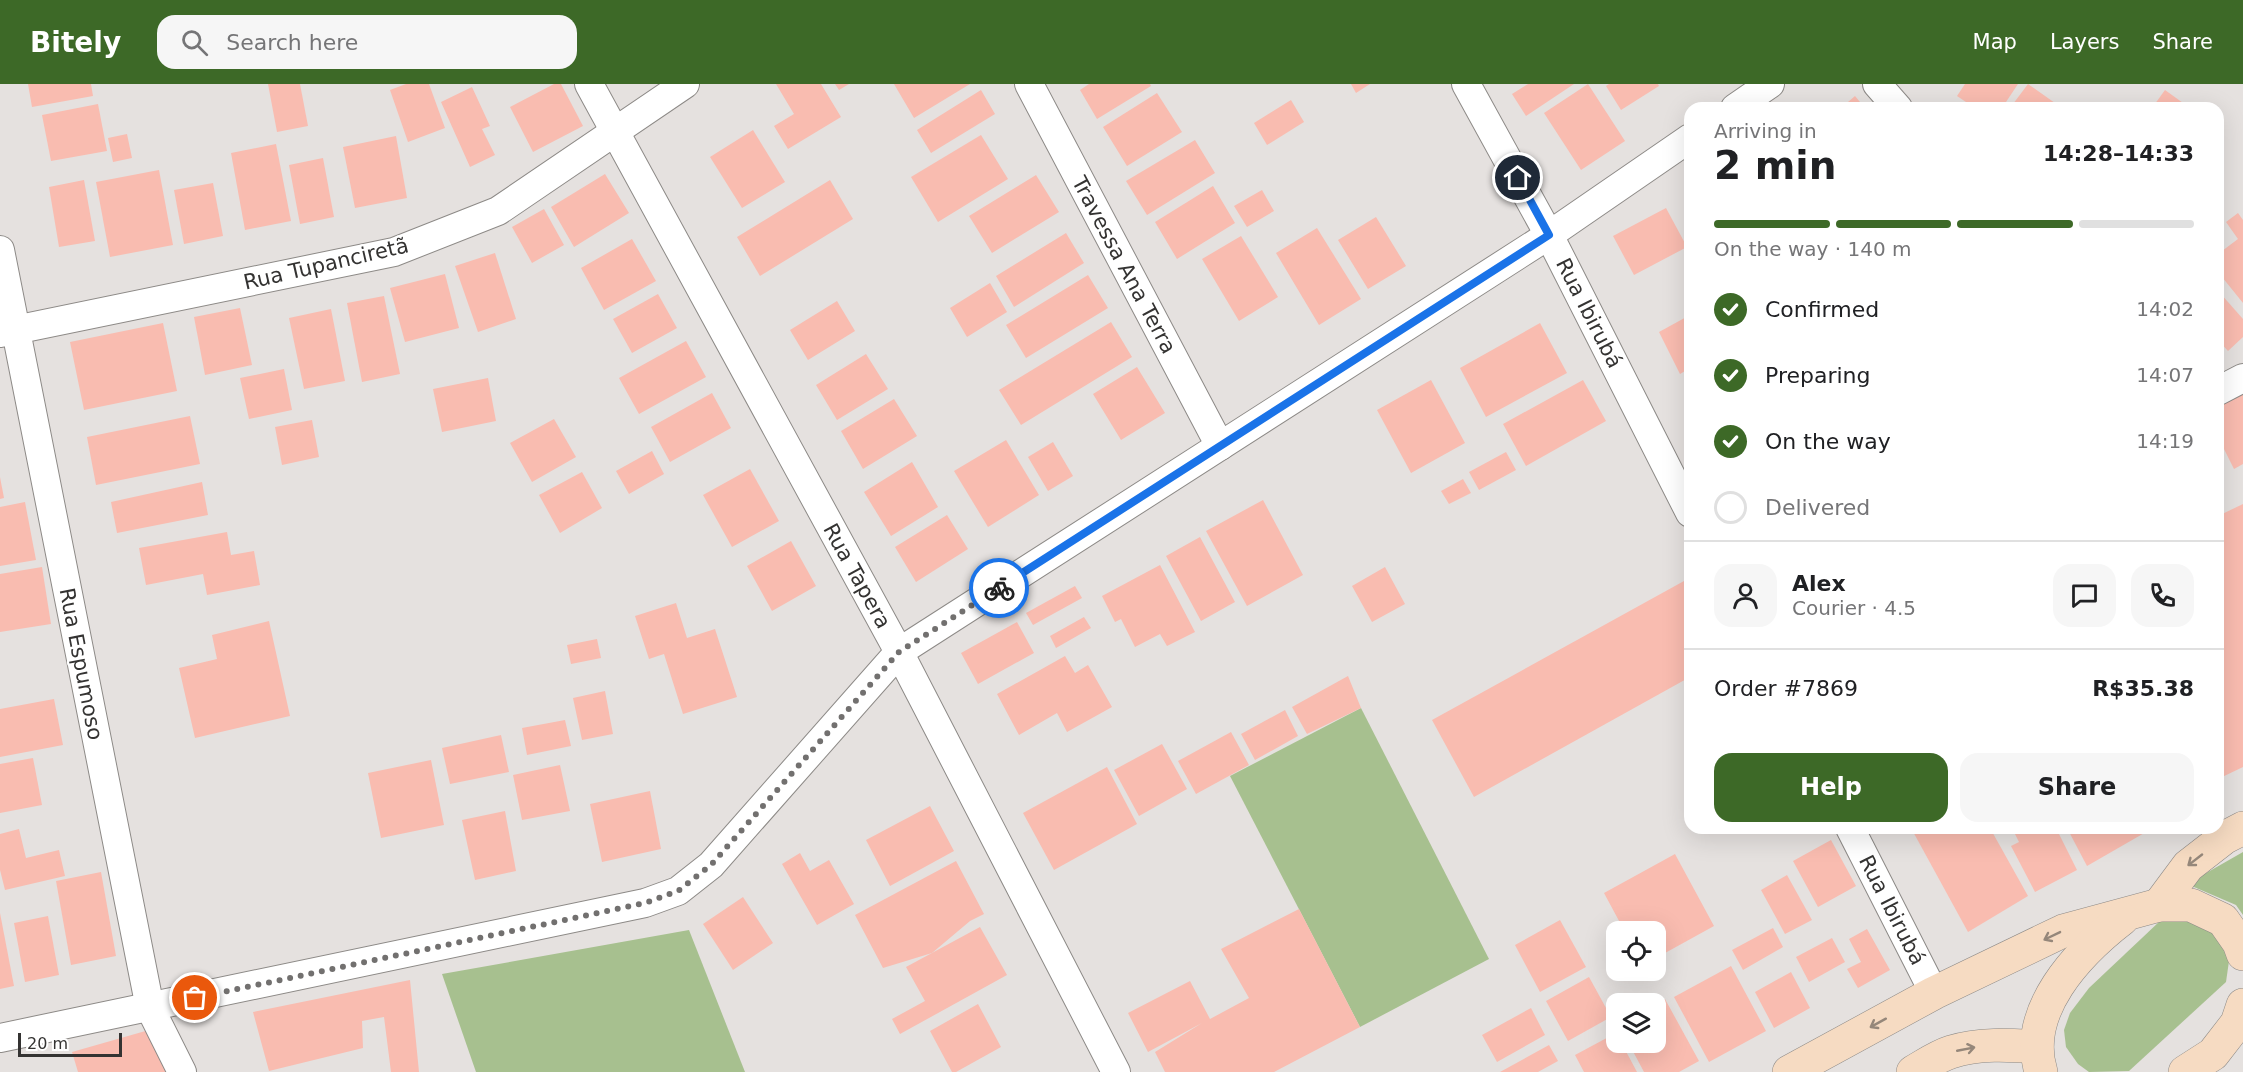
<!DOCTYPE html>
<html lang="en">
<head>
<meta charset="utf-8">
<style>
	body { margin:0; font-family:"DejaVu Sans",sans-serif; background:#f6f6f6; color:#202124; height:100vh; display:flex; flex-direction:column; font-size:22px; white-space:nowrap }
	* { box-sizing:border-box; margin:0 }
	p { font-size:20px; color:#757577 }
	.icon { flex:none; width:33px; height:33px; fill:none; stroke:currentColor; stroke-width:2; stroke-linecap:round; stroke-linejoin:round }
	.map { position:relative; flex:1; overflow:hidden }
	.details { position:absolute; left:1684px; top:18px; width:540px; height:732px; display:flex; flex-direction:column; background:#fff; border-radius:18px; box-shadow:0 6px 24px #0002 }
	.details>* { flex:none }
	.tools { position:absolute; left:1606px; top:837px; display:grid; gap:12px }
	.tools a { display:grid; place-items:center; width:60px; height:60px; border-radius:12px; background:#fff; box-shadow:0 6px 24px #0002; font-size:30px }
	.scale { position:absolute; left:18px; bottom:15px; width:104px; box-sizing:border-box; padding-left:6px; border:3px solid #343332; border-top:0; font-size:16px; line-height:21px; white-space:nowrap; color:#343332; -webkit-text-stroke:4px #fff; paint-order:stroke }
	.pin { position:absolute; display:grid; place-items:center; width:51px; height:51px; color:#fff; margin:-26px; border:3px solid #fff; border-radius:50%; box-shadow:0 2px 6px #0007 }
	.courier { position:absolute; display:grid; place-items:center; width:60px; height:60px; margin:-30px; border:4px solid #1a73e8; border-radius:50%; background:#fff; color:#222; box-shadow:0 2px 8px #0007 }
	.head em { font-style:normal; font-weight:700 }
	.head div { display:flex; flex-direction:column-reverse }
	.head { display:flex; align-items:center; justify-content:space-between; height:102px; padding:0 30px }
	h1 { font-size:39px; font-weight:700; line-height:45px }
	.bar { display:grid; grid-template-columns:repeat(4,1fr); gap:9px 6px; align-content:center; height:72px; padding:0 30px }
	.bar i { height:8px; border-radius:4px; background:#e0e0e0 }
	.bar .active { background:#3d6927 }
	.bar p { grid-column:span 4 }
	.line { display:flex; align-items:center; gap:15px; padding:0 30px; border-top:2px solid #e0e0e0 }
	.line div { flex:1 }
	.round { display:grid; place-items:center; flex:none; width:63px; height:63px; border-radius:18px; background:#f6f6f6 }
	ol { padding:0 30px; list-style:none }
	li { display:flex; align-items:center; gap:18px; height:66px }
	li p { margin-inline-start:auto }
	li .icon { padding:6px; border-radius:50%; background:#3d6927; color:#fff; stroke-width:4 }
	li:last-child { color:#757577 }
	li i { width:33px; height:33px; border:3px solid #e0e0e0; border-radius:50% }
	.cta { display:flex; gap:12px; margin-top:auto; padding:12px 30px }
	.cta a { flex:1; height:69px; border-radius:18px; background:#3d6927; color:#fff; font-size:24px; font-weight:700; line-height:69px; text-align:center }
	.cta a+a { background:#f6f6f6; color:#202124 }
	header { display:flex; align-items:center; gap:36px; box-sizing:border-box; height:84px; padding:0 30px; background:#3d6927; color:#fff }
	header strong { font-size:28px }
	nav { display:flex; gap:33px; margin-inline-start:auto; font-size:21px }
	.search { width:420px; height:54px; background:#f6f6f6; display:flex; align-items:center; gap:15px; box-sizing:border-box; padding:0 21px; border-radius:18px; color:#757577; font-size:22px }
	.map>svg:first-child { display:block }
	.green { fill:#a7c08f }
	.building { fill:#f9bcb0 }
	.lines { fill:none; stroke-linecap:round; stroke-linejoin:round }
	.street-casing { stroke:#8d8a87; stroke-width:30 }
	.secondary-casing { stroke:#8d8a87; stroke-width:34 }
	.street { stroke:#fff; stroke-width:28 }
	.secondary { stroke:#f6dbc2; stroke-width:33 }
	.oneway { stroke:#95877a }
	.done { stroke:#72706f; stroke-width:6; stroke-dasharray:0 10.8 }
	.route { stroke:#1a73e8; stroke-width:8 }
	.labels { text-anchor:middle; stroke-width:4.5; stroke-linejoin:round; paint-order:stroke }
	.street-label { font-size:21px; fill:#343332; stroke:#fff }
</style>
</head>
<body>
<header>
<strong>Bitely</strong>
<div class="search"><svg class="icon" aria-label="search" viewBox="0 0 24 24"><circle cx="10" cy="10" r="6"/><path d="M15 15l6 6"/></svg>Search here</div>
<nav><a>Map</a><a>Layers</a><a>Share</a></nav>
</header>
<div class="map">
<svg width="2243" height="988" viewBox="0 0 2243 988">
	<rect width="100%" height="100%" fill="#e5e1df"/>
	<!-- green -->
	<g class="green">
		<polygon points="1361,624 1489,875 1360,943 1230,692"/>
		<polygon points="2243,768 2243,831 2236,821 2187,800"/>
		<polygon points="2183,834 2223,852 2229,877 2226,898 2129,987 2089,988 2078,980 2066,963 2064,946 2070,929 2089,904 2160,837"/>
		<polygon points="689,846 745,988 476,988 442,890"/>
	</g>
	<!-- building -->
	<g class="building">
		<polygon points="28,0 91,0 93,12 32,23"/>
		<polygon points="268,0 300,0 308,42 277,48"/>
		<polygon points="406,0 429,0 445,44 408,58 390,6"/>
		<polygon points="554,0 561,0 583,42 533,68 510,23"/>
		<polygon points="776,0 821,0 841,33 788,65 774,42 794,30"/>
		<polygon points="835,0 849,0 839,6"/>
		<polygon points="894,0 970,0 914,34"/>
		<polygon points="1089,0 1150,0 1151,2 1097,35 1080,6"/>
		<polygon points="1351,0 1370,0 1356,9"/>
		<polygon points="1528,0 1574,0 1526,32 1512,10"/>
		<polygon points="1588,0 1625,57 1581,86 1544,29"/>
		<polygon points="1609,0 1658,0 1659,2 1621,26 1606,2"/>
		<polygon points="1965,0 2018,0 2002,24 1975,24 1957,12"/>
		<polygon points="2028,0 2062,24 2010,24"/>
		<polygon points="472,3 490,42 482,45 495,71 470,83 441,18"/>
		<polygon points="981,6 995,30 931,69 917,46"/>
		<polygon points="2165,6 2190,24 2152,24"/>
		<polygon points="1157,9 1182,48 1127,82 1103,43"/>
		<polygon points="1855,12 1865,24 1841,24"/>
		<polygon points="1291,16 1304,38 1267,61 1254,39"/>
		<polygon points="98,20 107,67 51,77 42,31"/>
		<polygon points="753,46 785,98 742,124 710,73"/>
		<polygon points="127,50 132,74 113,78 108,54"/>
		<polygon points="981,51 1008,95 938,138 911,93"/>
		<polygon points="396,52 407,114 355,124 343,63"/>
		<polygon points="1195,56 1215,89 1147,131 1126,97"/>
		<polygon points="276,60 291,137 245,146 231,69"/>
		<polygon points="323,74 334,133 300,140 289,81"/>
		<polygon points="159,86 173,161 110,173 96,98"/>
		<polygon points="605,90 629,129 574,163 551,123"/>
		<polygon points="1036,91 1059,128 992,169 969,132"/>
		<polygon points="84,96 95,157 59,163 49,103"/>
		<polygon points="830,96 853,135 760,192 737,153"/>
		<polygon points="213,99 223,152 184,160 174,106"/>
		<polygon points="1213,102 1235,139 1177,175 1155,138"/>
		<polygon points="1262,106 1274,127 1247,143 1234,122"/>
		<polygon points="1666,124 1687,163 1634,191 1613,152"/>
		<polygon points="544,125 564,161 532,179 512,143"/>
		<polygon points="2238,129 2243,136 2243,219 2218,188 2218,170 2238,155 2226,138"/>
		<polygon points="1376,133 1406,182 1368,205 1338,156"/>
		<polygon points="1317,144 1361,215 1319,241 1276,169"/>
		<polygon points="1066,149 1084,179 1014,223 996,192"/>
		<polygon points="1241,152 1278,213 1239,237 1202,175"/>
		<polygon points="632,155 656,197 604,226 581,184"/>
		<polygon points="495,169 516,235 478,248 455,182"/>
		<polygon points="445,190 459,244 405,258 390,204"/>
		<polygon points="1088,191 1108,224 1026,274 1006,241"/>
		<polygon points="990,199 1007,228 967,253 950,224"/>
		<polygon points="2220,209 2243,235 2243,253 2228,267 2218,256 2218,211"/>
		<polygon points="658,210 677,244 632,269 613,235"/>
		<polygon points="384,212 400,290 362,298 347,219"/>
		<polygon points="837,217 855,247 808,276 790,246"/>
		<polygon points="240,224 252,281 205,291 194,233"/>
		<polygon points="331,225 345,297 304,305 289,234"/>
		<polygon points="1690,231 1690,284 1680,290 1659,248"/>
		<polygon points="1111,238 1132,273 1021,341 999,306"/>
		<polygon points="163,239 177,307 84,326 70,258"/>
		<polygon points="1540,239 1567,289 1486,333 1460,284"/>
		<polygon points="686,257 706,293 639,330 619,294"/>
		<polygon points="866,270 888,305 837,336 816,301"/>
		<polygon points="1137,283 1165,329 1121,356 1093,310"/>
		<polygon points="284,285 292,326 249,335 240,294"/>
		<polygon points="488,294 496,337 442,348 433,305"/>
		<polygon points="1431,296 1465,359 1411,389 1377,326"/>
		<polygon points="1583,296 1606,337 1526,382 1503,340"/>
		<polygon points="2243,299 2243,380 2234,385 2218,353 2218,311"/>
		<polygon points="712,309 731,344 670,378 651,343"/>
		<polygon points="894,315 917,352 863,385 841,347"/>
		<polygon points="190,332 200,380 96,401 87,353"/>
		<polygon points="554,335 576,373 532,398 510,359"/>
		<polygon points="312,336 319,373 282,381 275,343"/>
		<polygon points="1006,356 1039,411 988,443 954,387"/>
		<polygon points="1053,358 1073,392 1048,407 1028,373"/>
		<polygon points="652,367 664,390 629,410 616,387"/>
		<polygon points="1506,368 1516,386 1479,406 1469,388"/>
		<polygon points="912,378 938,423 891,452 864,408"/>
		<polygon points="750,385 779,437 732,463 703,411"/>
		<polygon points="582,388 602,424 560,449 539,411"/>
		<polygon points="0,393 4,414 0,415"/>
		<polygon points="1463,395 1471,409 1449,420 1441,407"/>
		<polygon points="202,398 208,431 117,449 111,418"/>
		<polygon points="1263,416 1303,491 1247,522 1206,447"/>
		<polygon points="25,418 36,476 0,482 0,423"/>
		<polygon points="2243,420 2243,683 2218,695 2218,432"/>
		<polygon points="947,431 968,465 916,498 895,463"/>
		<polygon points="227,448 231,471 254,467 260,501 207,511 203,490 146,501 139,464"/>
		<polygon points="1200,453 1235,518 1201,537 1166,472"/>
		<polygon points="791,457 816,502 772,527 747,482"/>
		<polygon points="1160,481 1195,548 1167,562 1160,550 1135,563 1121,535 1115,538 1102,512"/>
		<polygon points="42,483 51,540 0,548 0,490"/>
		<polygon points="1385,483 1405,520 1372,538 1352,502"/>
		<polygon points="1684,497 1690,509 1690,593 1474,713 1432,636"/>
		<polygon points="1075,502 1082,514 1033,541 1026,529"/>
		<polygon points="676,519 687,554 715,545 737,613 683,630 664,570 649,575 635,532"/>
		<polygon points="1084,533 1091,544 1056,564 1050,552"/>
		<polygon points="269,537 290,632 195,654 179,584 217,575 212,551"/>
		<polygon points="1017,538 1034,569 978,600 961,569"/>
		<polygon points="597,555 601,574 571,580 567,561"/>
		<polygon points="1065,572 1075,589 1088,581 1112,623 1067,648 1057,629 1019,651 997,610"/>
		<polygon points="1348,592 1361,624 1307,650 1292,623"/>
		<polygon points="605,607 613,650 582,656 573,614"/>
		<polygon points="54,615 63,661 0,673 0,625"/>
		<polygon points="1285,626 1298,652 1255,676 1241,650"/>
		<polygon points="565,636 571,662 527,671 522,644"/>
		<polygon points="1231,648 1249,681 1196,710 1178,677"/>
		<polygon points="501,651 509,688 450,700 442,664"/>
		<polygon points="1162,660 1187,705 1139,732 1114,686"/>
		<polygon points="33,674 42,721 0,729 0,680"/>
		<polygon points="431,676 444,741 381,754 368,689"/>
		<polygon points="560,681 570,727 522,736 513,691"/>
		<polygon points="1107,683 1137,740 1054,786 1023,729"/>
		<polygon points="650,707 661,765 602,778 590,720"/>
		<polygon points="930,722 954,767 890,802 866,756"/>
		<polygon points="505,727 516,787 475,796 462,736"/>
		<polygon points="1911,744 1990,744 2028,812 1968,848"/>
		<polygon points="2012,744 2056,744 2077,786 2035,808 2011,762 2019,758"/>
		<polygon points="2067,744 2153,744 2087,782"/>
		<polygon points="19,745 26,774 59,766 65,792 5,806 0,786 0,750"/>
		<polygon points="1831,756 1856,802 1818,823 1793,777"/>
		<polygon points="800,769 810,787 829,776 854,820 817,841 782,780"/>
		<polygon points="1675,770 1714,842 1656,874 1656,848 1625,848 1604,809"/>
		<polygon points="956,777 984,830 970,837 932,869 883,884 855,831"/>
		<polygon points="101,788 116,872 71,881 56,797"/>
		<polygon points="1787,791 1812,836 1785,850 1761,806"/>
		<polygon points="743,813 773,859 733,886 703,840"/>
		<polygon points="1299,825 1360,943 1274,988 1165,988 1155,968 1202,939 1148,968 1128,929 1190,897 1210,935 1249,914 1221,865"/>
		<polygon points="0,829 14,902 0,905"/>
		<polygon points="48,832 59,891 25,898 14,839"/>
		<polygon points="1560,836 1586,883 1540,908 1515,861"/>
		<polygon points="980,843 1007,891 900,950 892,935 925,917 906,883"/>
		<polygon points="1773,844 1783,863 1743,886 1732,866"/>
		<polygon points="1867,845 1890,886 1858,904 1847,885 1861,878 1849,855"/>
		<polygon points="1832,854 1845,878 1809,898 1796,873"/>
		<polygon points="1731,882 1766,947 1709,978 1674,913"/>
		<polygon points="1791,888 1810,924 1774,944 1755,908"/>
		<polygon points="1589,893 1611,933 1568,957 1546,917"/>
		<polygon points="410,896 419,988 391,988 384,933 362,937 363,964 269,987 253,928"/>
		<polygon points="1665,915 1699,977 1679,988 1644,988 1628,958 1656,958 1656,920"/>
		<polygon points="978,920 1001,963 956,988 952,988 930,947"/>
		<polygon points="1531,924 1545,951 1497,978 1482,951"/>
		<polygon points="156,944 169,988 78,988 72,968"/>
		<polygon points="1616,949 1617,958 1621,958 1637,988 1584,988 1575,971"/>
		<polygon points="1549,961 1558,977 1538,988 1500,988"/>
	</g>
	<g class="lines">
		<!-- street casing -->
		<g class="street-casing">
			<g id="street">
				<polyline points="589,0 899,568 1116,988"/>
				<polyline points="1029,0 1220,362"/>
				<polyline points="1466,0 1549,151 1690,429"/>
				<polyline points="1877,0 1898,24"/>
				<polyline points="1735,24 1770,0"/>
				<polyline points="0,166 150,924 182,988"/>
				<polyline points="0,249 394,168 498,127 685,0"/>
				<polyline points="2218,307 2243,294"/>
				<polyline points="1850,744 1934,909"/>
				<polyline points="0,954 645,819 678,807 711,781 899,568 1549,151 1690,54"/>
			</g>
		</g>
		<!-- secondary casing -->
		<g class="secondary-casing">
			<g id="secondary">
				<polyline points="2159,821 2188,782 2224,754 2243,744"/>
				<polyline points="1789,988 1934,909 2063,847 2159,821 2191,821 2223,836 2239,859 2243,870"/>
				<path d="M1913,988C1925,981 1938,972 1951,968C1979,959 2009,961 2037,963"/>
				<path d="M2041,988C2022,927 2078,869 2122,835"/>
				<polyline points="2185,988 2213,970 2237,939 2243,921"/>
			</g>
		</g>
		<!-- street -->
		<use href="#street" class="street"/>
		<!-- secondary -->
		<use href="#secondary" class="secondary"/>
	</g>
	<!-- one-way arrows -->
	<defs><path id="oneway-shaft" d="M-6 0H5M1.5-3L5.5 0L1.5 3" fill="none" stroke-width="1.6" stroke-linecap="round" stroke-linejoin="round" transform="scale(1.5)"/></defs>
	<g class="oneway">
		<use href="#oneway-shaft" transform="translate(2195 776) rotate(142)"/>
		<use href="#oneway-shaft" transform="translate(2052 852) rotate(154)"/>
		<use href="#oneway-shaft" transform="translate(1878 939) rotate(151)"/>
		<use href="#oneway-shaft" transform="translate(1966 965) rotate(-11)"/>
	</g>
	<g class="lines">
		<!-- done -->
		<polyline class="done" points="195,914 645,819 678,807 711,781 899,568 999,504"/>
		<!-- route -->
		<polyline class="route" points="999,504 1549,151 1518,94"/>
	</g>
	<g class="labels">
		<!-- street labels -->
		<g class="street-label">
			<text transform="translate(326 180) rotate(-13)" y="7">Rua Tupanciretã</text>
			<text transform="translate(1124 181) rotate(62)" y="7">Travessa Ana Terra</text>
			<text transform="translate(1589 229) rotate(63)" y="7">Rua Ibirubá</text>
			<text transform="translate(857 492) rotate(61)" y="7">Rua Tapera</text>
			<text transform="translate(81 580) rotate(79)" y="7">Rua Espumoso</text>
			<text transform="translate(1892 826) rotate(63)" y="7">Rua Ibirubá</text>
		</g>
	</g>
</svg>
<div class="tools">
<a><svg class="icon" aria-label="locate" viewBox="0 0 24 24"><circle cx="12" cy="12" r="6"/><path d="M12 2v4M12 18v4M2 12h4M18 12h4"/></svg></a>
<a><svg class="icon" aria-label="layers" viewBox="0 0 24 24"><path d="M12 4l9 5-9 5-9-5zM3 14l9 5 9-5"/></svg></a>
</div>
<div class="scale">20 m</div>
<div class="pin" style="left:195px;top:914px;background:#ea580c"><svg class="icon" aria-label="bag" viewBox="0 0 24 24"><path d="M5 8h14l-1 12H6zM9 8a3 3 0 0 1 6 0"/></svg></div>
<div class="pin" style="left:1518px;top:94px;background:#1f2937"><svg class="icon" aria-label="home" viewBox="0 0 24 24"><path d="M3 11l9-7 9 7M6 9v11h12V9"/></svg></div>
<div class="courier" style="left:999px;top:504px"><svg class="icon" aria-label="bike" viewBox="0 0 24 24"><circle cx="6" cy="16" r="4"/><circle cx="18" cy="16" r="4"/><path d="M6 16l4-8h5l3 8M10 8l3 8H6M13 5h3"/></svg></div>
<section class="details">
<div class="head"><div><h1>2 min</h1><p>Arriving in</p></div><em>14:28–14:33</em></div>
<div class="bar"><i class="active"></i><i class="active"></i><i class="active"></i><i></i><p>On the way · 140 m</p></div>
<ol>
<li><svg class="icon" aria-label="check" viewBox="0 0 24 24"><path d="M5 12l5 5 9-10"/></svg>Confirmed<p>14:02</p></li>
<li><svg class="icon" aria-label="check" viewBox="0 0 24 24"><path d="M5 12l5 5 9-10"/></svg>Preparing<p>14:07</p></li>
<li><svg class="icon" aria-label="check" viewBox="0 0 24 24"><path d="M5 12l5 5 9-10"/></svg>On the way<p>14:19</p></li>
<li><i></i>Delivered</li>
</ol>
<div class="line" style="height:108px"><a class="round"><svg class="icon" aria-label="person" viewBox="0 0 24 24"><circle cx="12" cy="8" r="4"/><path d="M4 21q1-7 8-7t8 7"/></svg></a><div><b>Alex</b><p>Courier · 4.5</p></div><a class="round"><svg class="icon" aria-label="chat" viewBox="0 0 24 24"><path d="M4 5h16v11H9l-5 4z"/></svg></a><a class="round"><svg class="icon" aria-label="phone" viewBox="0 0 24 24"><path d="M5 4h4l2 5-3 2q2 4 5 5l2-3 5 2v4C11 20 4 13 5 4z"/></svg></a></div>
<div class="line" style="height:78px"><div>Order #7869</div><b>R$35.38</b></div>
<div class="cta"><a>Help</a><a>Share</a></div>
</section>
</div>
</body>
</html>
